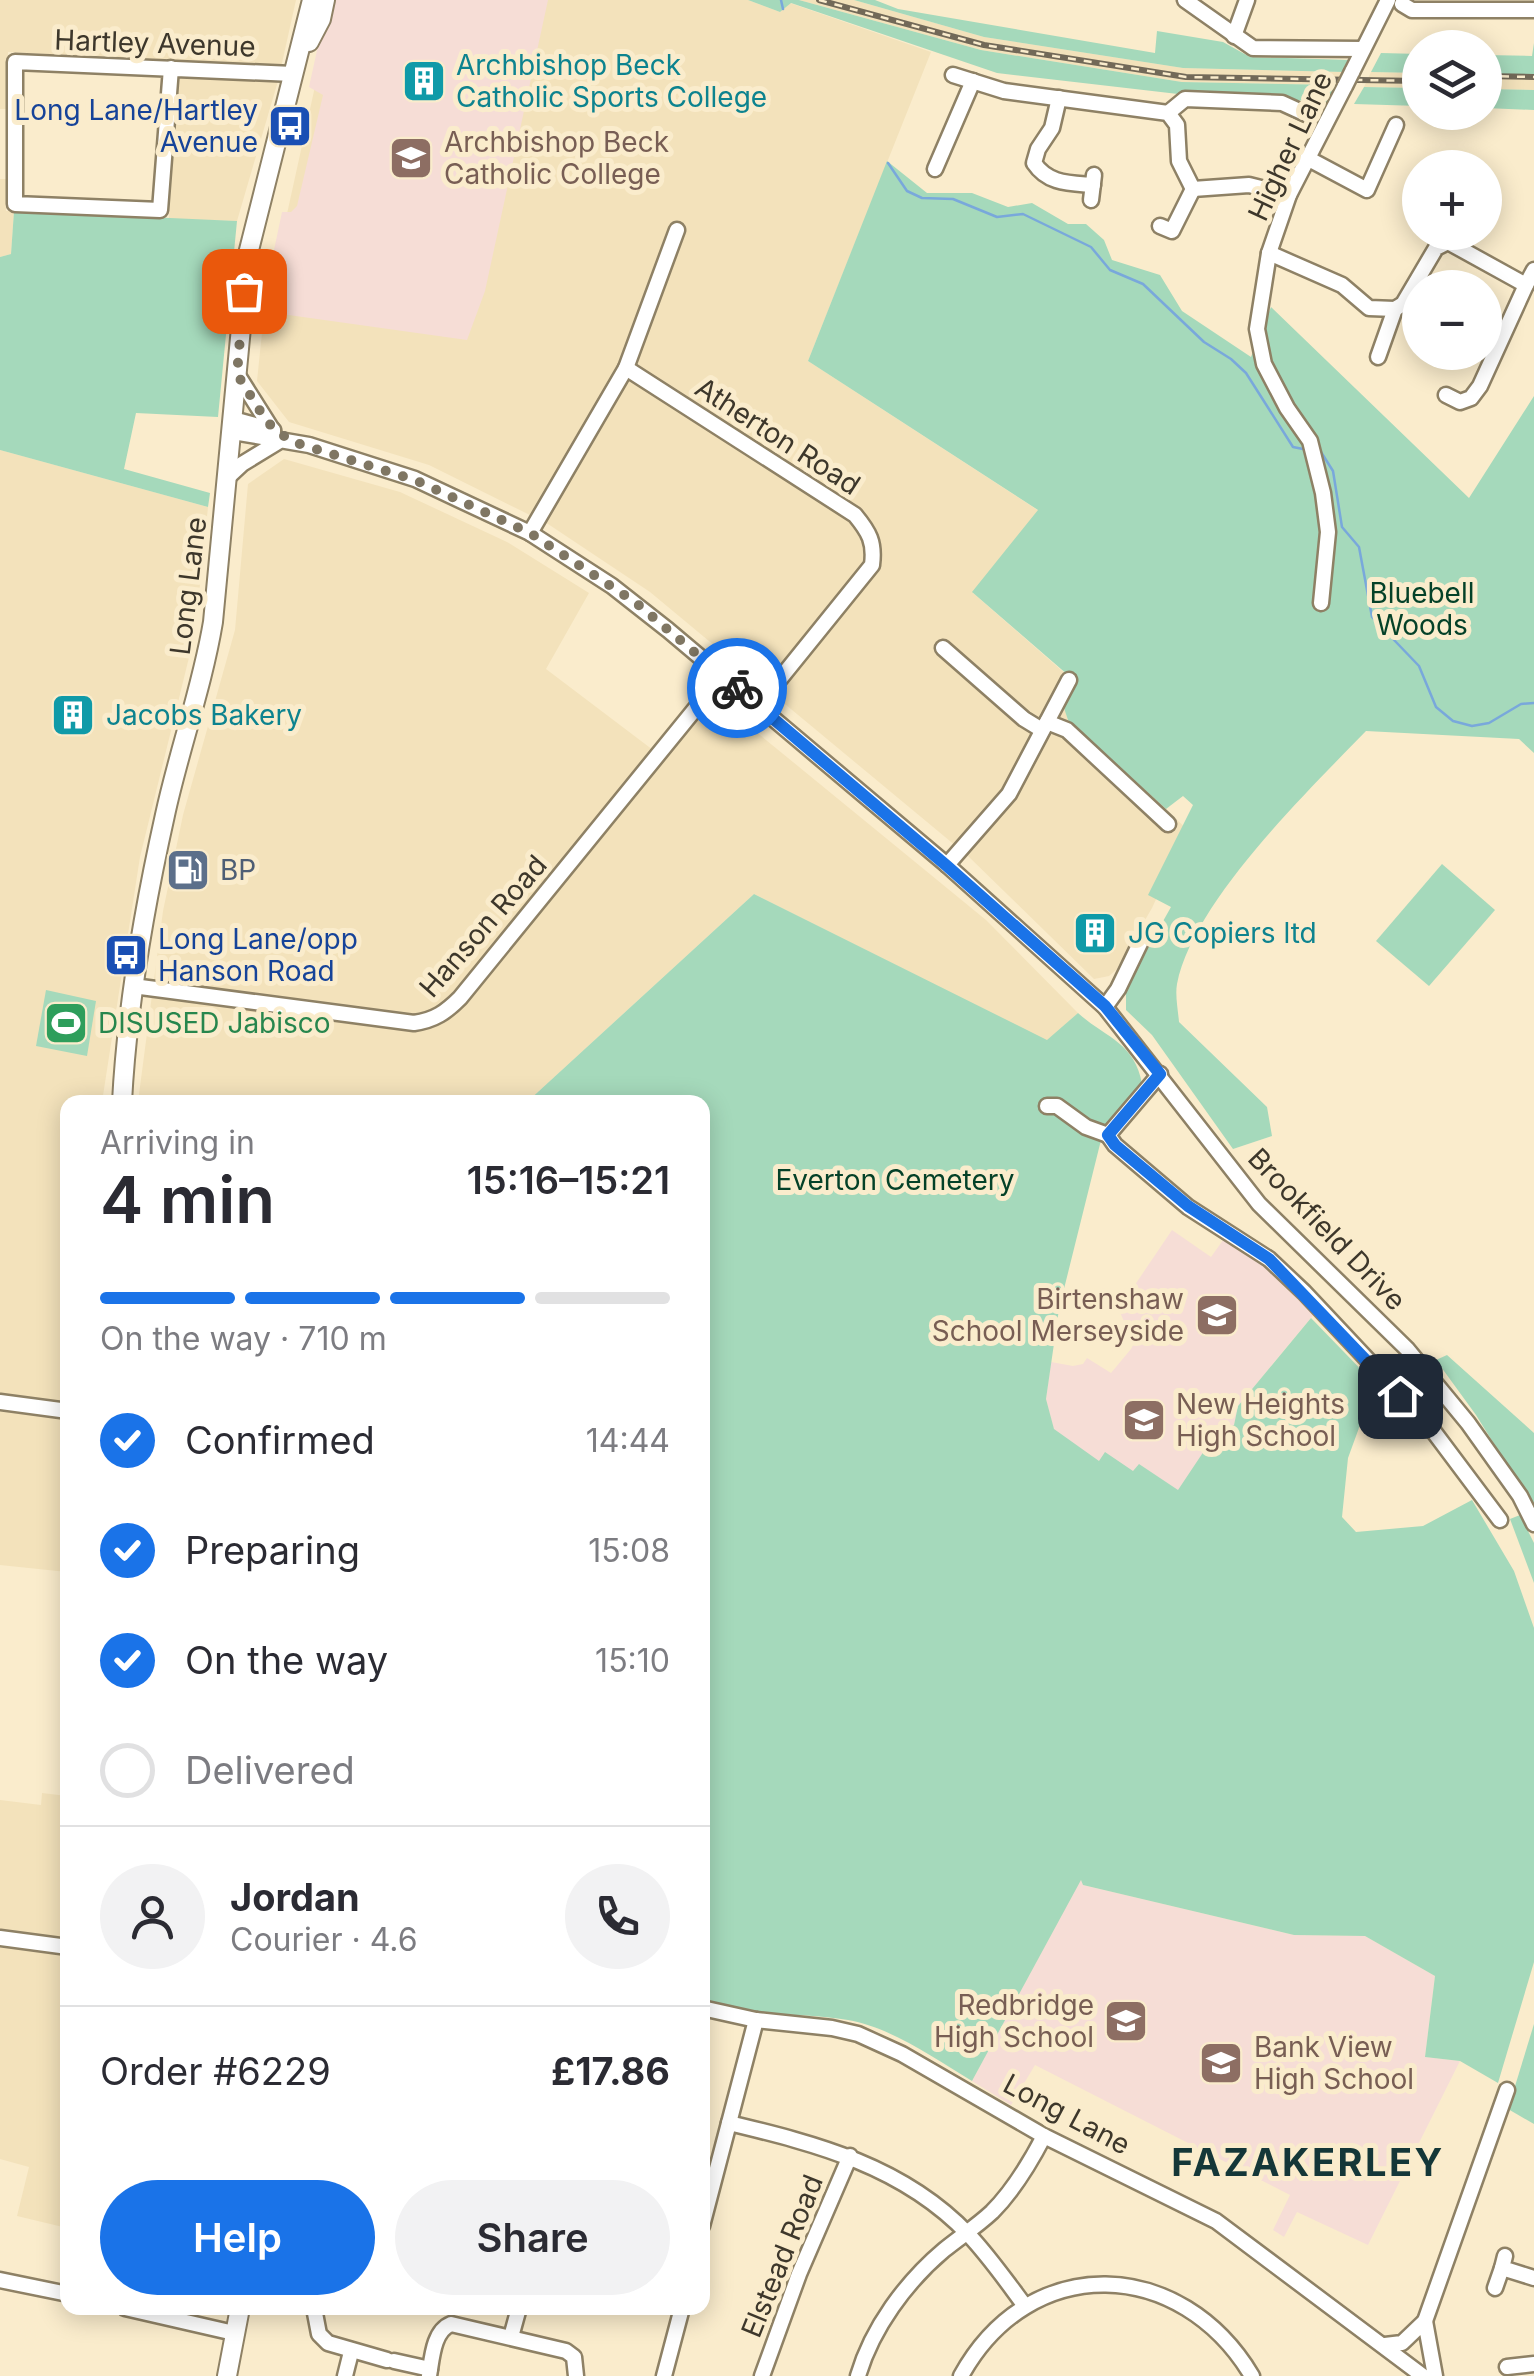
<!DOCTYPE html>
<html lang="en">
<head>
<meta charset="utf-8">
<style>
	body { margin:0; font-family:Inter,sans-serif; background:#f2f2f3; color:#2b2b33; height:100vh; display:flex; flex-direction:column; font-size:38px; white-space:nowrap }
	* { box-sizing:border-box; margin:0 }
	p { font-size:32px; color:#7c7c81 }
	.icon { flex:none; width:55px; height:55px; fill:none; stroke:currentColor; stroke-width:2; stroke-linecap:round; stroke-linejoin:round }
	.map { position:relative; flex:1; overflow:hidden }
	.panel { position:absolute; left:60px; top:1095px; width:650px; height:1220px; display:flex; flex-direction:column; background:#fff; border-radius:20px; box-shadow:0 5px 25px #0003 }
	.panel>* { flex:none }
	.fabs { position:absolute; left:1402px; top:30px; display:grid; gap:20px }
	.fabs a { display:grid; place-items:center; width:100px; height:100px; border-radius:50%; background:#fff; box-shadow:0 5px 25px #0003; font-size:50px }
	.pin { position:absolute; display:grid; place-items:center; width:85px; height:85px; color:#fff; margin:-42px; border-radius:20px; box-shadow:0 5px 15px #0006 }
	.courier { position:absolute; display:grid; place-items:center; width:100px; height:100px; margin:-50px; border:8px solid #1a73e8; border-radius:50%; background:#fff; color:#222; box-shadow:0 2px 12px #0007 }
	.overview em { font-style:normal; font-weight:600 }
	.overview div { display:flex; flex-direction:column-reverse }
	.overview { display:flex; align-items:center; justify-content:space-between; height:170px; padding:0 40px }
	h1 { font-size:65px; font-weight:600; line-height:75px }
	.bar { display:grid; grid-template-columns:repeat(4,1fr); gap:15px 10px; align-content:center; height:120px; padding:0 40px }
	.bar i { height:12px; border-radius:8px; background:#e1e1e2 }
	.bar .active { background:#1a73e8 }
	.bar p { grid-column:span 4 }
	.line { display:flex; align-items:center; gap:25px; padding:0 40px; border-top:2px solid #e1e1e2 }
	.line div { flex:1 }
	.round { display:grid; place-items:center; flex:none; width:105px; height:105px; border-radius:52px; background:#f2f2f3 }
	ol { padding:0 40px; list-style:none }
	li { display:flex; align-items:center; gap:30px; height:110px }
	li p { margin-inline-start:auto }
	li .icon { padding:10px; border-radius:50%; background:#1a73e8; color:#fff; stroke-width:4 }
	li:last-child { color:#7c7c81 }
	li i { width:55px; height:55px; border:5px solid #e1e1e2; border-radius:50% }
	.button { display:flex; gap:20px; margin-top:auto; padding:20px 40px }
	.button a { flex:1; height:115px; border-radius:60px; background:#1a73e8; color:#fff; font-size:40px; font-weight:600; line-height:115px; text-align:center }
	.button a+a { background:#f2f2f3; color:#2b2b33 }
	.map>svg:first-child { display:block }
	.built { fill:#f3e2bb }
	.education { fill:#f6ddd6 }
	.green { fill:#a5d9bb }
	.lines { fill:none; stroke-linecap:round; stroke-linejoin:round }
	.stream { stroke:#79a8db; stroke-width:2.5 }
	.minor-casing { stroke:#8e8165; stroke-width:19 }
	.major-casing { stroke:#8e8165; stroke-width:22 }
	.minor { stroke:#fff; stroke-width:14 }
	.major { stroke:#fff; stroke-width:18 }
	.rail-casing { stroke:#726958; stroke-width:6 }
	.rail { stroke:#faeccc; stroke-width:2.5; stroke-dasharray:8; stroke-linecap:butt }
	.minor-bridge-casing { stroke:#8e8165; stroke-width:19; stroke-linecap:butt }
	.minor-bridge { stroke:#fff; stroke-width:14 }
	.done { stroke:#7f7663; stroke-width:10; stroke-dasharray:0 18 }
	.route { stroke:#1a73e8; stroke-width:12 }
	.labels { text-anchor:middle; stroke-width:10; stroke-linejoin:round; paint-order:stroke }
	.street-label { font-size:28px; fill:#3d372b; stroke:#faeccc }
	.culture-label { font-size:28px; fill:#0d838f; stroke:#faeccc; text-anchor:start }
	.transit-label { font-size:28px; fill:#164399; stroke:#faeccc; text-anchor:end }
	.education-label { font-size:28px; fill:#785e54; stroke:#faeccc; text-anchor:start }
	.park-label { font-size:28px; fill:#044128; stroke:#faeccc }
	.service-label { font-size:28px; fill:#4e5e75; stroke:#faeccc; text-anchor:start }
	.leisure-label { font-size:28px; fill:#27864d; stroke:#faeccc; text-anchor:start }
	.district-label { font-size:38px; font-weight:bold; letter-spacing:2.5px; fill:#143738; stroke:#faeccc }
</style>
</head>
<body>
<div class="map">
<svg width="1534" height="2376" viewBox="0 0 1534 2376">
	<rect width="100%" height="100%" fill="#faeccc"/>
	<!-- built -->
	<g class="built">
		<polygon points="0,0 296,0 278,81 237,221 169,219 176,60 8,52 6,109 0,109"/>
		<polygon points="334,0 748,0 780,12 790,3 931,52 808,361 1039,511 973,593 1076,683 1065,708 1068,720 1188,830 1152,908 1116,970 1109,976 1094,979 968,856 650,592 548,524 429,465 289,422 257,381 263,323"/>
		<polygon points="799,0 854,0 984,37 1183,68 1344,72 1337,85 1182,82 981,50"/>
		<polygon points="1371,72 1420,73 1420,88 1364,87"/>
		<polygon points="1485,74 1534,75 1534,90 1485,89"/>
		<polygon points="0,179 6,179 6,211 14,211 11,254 0,257"/>
		<polygon points="0,450 208,507 195,633 140,857 102,1102 68,1102 67,1572 0,1565"/>
		<polygon points="284,459 400,492 507,542 589,593 546,669 653,750 705,690 986,920 1078,1013 1047,1041 754,894 527,1102 138,1102 163,911 183,815 235,630 248,484"/>
		<polygon points="42,1793 67,1796 68,2144 60,2172 67,2174 67,2228 17,2216 29,2167 0,2159 0,1800 41,1805"/>
	</g>
	<!-- education -->
	<g class="education">
		<polygon points="328,0 548,0 485,291 467,340 260,311 269,294 266,288 282,212 291,212 297,206 323,95 309,87"/>
		<polygon points="1172,1230 1211,1257 1226,1236 1266,1263 1315,1313 1238,1406 1234,1425 1216,1433 1178,1491 1139,1465 1133,1471 1099,1462 1054,1430 1046,1399 1051,1362 1073,1366 1083,1364 1087,1358 1111,1373 1131,1349 1137,1338 1128,1331 1120,1312 1122,1304"/>
		<polygon points="1081,1879 1083,1885 1294,1935 1365,1936 1435,1976 1425,2057 1460,2061 1368,2245 1297,2212 1284,2237 1273,2230 1290,2195 1035,2065 1011,2105 972,2081"/>
	</g>
	<!-- green -->
	<g class="green">
		<polygon points="748,0 799,0 981,50 1182,82 1337,85 1329,102 1178,94 997,73 791,3 780,12"/>
		<polygon points="854,0 875,0 898,9 1155,53 1157,31 1223,42 1250,57 1350,60 1344,72 1183,68 984,37"/>
		<polygon points="1534,43 1534,75 1485,74 1485,55 1532,56"/>
		<polygon points="1381,53 1420,54 1420,73 1371,72"/>
		<polygon points="1364,87 1420,88 1420,106 1354,104"/>
		<polygon points="1485,89 1534,90 1534,110 1485,108"/>
		<path d="M887,161L927,193H972L1008,207L1032,203L1068,224H1086L1104,240L1112,260L1160,275L1182,311L1251,357L1271,307L1469,498L1534,396V753L1519,739L1366,731C1308,791 1193,902 1177,984C1175,995 1178,1010 1179,1022L1267,1107L1272,1136L1233,1149L1152,1035L1126,1010V987L1171,907L1148,895L1193,805L1183,796L1166,809L1068,720L1064,708L1076,682L972,592L1038,510L808,361Z"/>
		<polygon points="14,211 237,221 218,417 136,413 124,469 210,493 208,507 0,450 0,257 11,254"/>
		<polygon points="1442,864 1495,910 1429,986 1376,941"/>
		<path d="M754,894L1047,1040L1078,1013C1104,1037 1135,1042 1142,1084L1104,1128L1059,1309L1046,1399L1054,1429L1099,1461L1105,1452L1133,1471L1139,1464L1178,1490L1216,1433L1234,1425L1238,1406L1311,1318L1375,1384L1348,1458L1342,1517L1356,1532L1423,1526L1472,1500L1514,1571L1534,1628V1962L1498,2083L1460,2061L1425,2057L1435,1976L1365,1936L1294,1935L1083,1885L1081,1880L972,2081C936,2059 890,2027 848,2020C801,2012 747,2018 703,1999L702,1102H527Z"/>
		<polygon points="46,990 96,1001 87,1056 36,1046"/>
		<polygon points="1447,1355 1534,1433 1534,1508 1476,1415 1436,1360"/>
		<polygon points="1520,1515 1534,1543 1534,1583 1510,1519"/>
		<polygon points="1534,2024 1534,2124 1508,2109"/>
	</g>
	<g class="lines">
		<!-- stream -->
		<g class="stream">
			<polyline points="781,0 783,9"/>
			<polyline points="888,163 907,191 922,198 953,199 997,217 1023,214 1091,247 1110,270 1143,284 1204,342 1231,359 1246,373 1293,447 1303,449"/>
			<polyline points="1321,452 1333,471 1342,527 1359,547 1372,617 1419,666 1436,707 1453,721 1472,726 1489,723 1521,704 1534,703"/>
		</g>
		<!-- minor casing -->
		<g class="minor-casing">
			<g id="minor">
				<polyline points="1185,0 1253,48 1363,49"/>
				<polyline points="1402,4 1412,10 1534,10"/>
				<polyline points="1234,36 1247,0"/>
				<polyline points="171,68 160,210 15,204 15,62 293,74"/>
				<polyline points="1352,72 1388,0"/>
				<polyline points="953,75 1004,91 1168,113 1177,125 1179,161 1193,189 1249,185 1289,195"/>
				<path d="M1059,98L1052,128L1038,149L1034,163C1048,184 1069,183 1093,185"/>
				<polyline points="1168,113 1185,99 1282,103 1306,114"/>
				<polyline points="1307,158 1367,190 1396,125"/>
				<polyline points="935,169 973,81"/>
				<polyline points="1091,200 1094,175"/>
				<polyline points="1160,226 1172,231 1193,189"/>
				<polyline points="1269,253 1342,285 1369,308 1395,309 1403,304 1436,248 1448,242 1526,285 1534,270"/>
				<polyline points="1378,357 1395,309"/>
				<path d="M626,368L855,515C869,532 875,542 872,565L758,706"/>
				<polyline points="237,374 273,431"/>
				<polyline points="1446,395 1460,402 1471,398 1480,386 1526,285"/>
				<polyline points="233,419 273,430"/>
				<polyline points="233,432 309,445 415,479 530,533 612,586 668,630 947,865 1105,1007 1259,1204 1407,1349 1468,1423 1520,1496 1534,1524"/>
				<polyline points="228,477 242,464 278,442"/>
				<polyline points="530,533 626,368 677,230"/>
				<polyline points="1321,603 1328,532 1323,493 1310,441 1287,408 1264,364 1257,329 1269,253 1289,195 1345,86"/>
				<polyline points="943,648 1024,719 1042,730"/>
				<polyline points="1047,722 1067,730 1168,824"/>
				<polyline points="947,865 1009,794 1069,680"/>
				<path d="M133,986L414,1023C435,1020 446,1012 460,998L722,676"/>
				<polyline points="1105,1007 1118,989 1145,933"/>
				<polyline points="1160,1074 1108,1135 1115,1145 1188,1207 1269,1259 1304,1292 1428,1424 1500,1520"/>
				<polyline points="1047,1106 1057,1106 1086,1127 1108,1135"/>
				<polyline points="0,1402 68,1411"/>
				<polyline points="0,1938 68,1947"/>
				<polyline points="702,2008 756,2020 832,2028 858,2034 902,2054 1044,2136 1216,2221 1423,2376"/>
				<path d="M729,2123C817,2144 903,2166 968,2234C989,2256 1007,2282 1025,2306"/>
				<polyline points="702,2226 756,2020"/>
				<polyline points="1505,2256 1502,2268 1534,2278"/>
				<polyline points="0,2280 68,2294"/>
				<polyline points="1495,2288 1502,2268"/>
				<polyline points="125,2308 234,2333"/>
				<polyline points="314,2308 319,2334 328,2343 387,2360"/>
				<polyline points="1425,2321 1507,2090"/>
				<polyline points="511,2337 519,2308"/>
				<polyline points="1385,2345 1402,2343 1425,2321 1435,2376"/>
				<polyline points="394,2361 430,2369"/>
				<polyline points="1507,2367 1534,2364"/>
				<polyline points="345,2376 351,2352"/>
				<path d="M429,2376C432,2359 433,2331 451,2324L566,2351L574,2357L576,2376"/>
				<polyline points="664,2376 682,2308"/>
				<polyline points="762,2376 799,2274 850,2156"/>
				<path d="M858,2376C872,2328 906,2282 944,2250C960,2237 977,2226 992,2212C1014,2190 1030,2163 1044,2136"/>
				<path d="M961,2376C1030,2251 1181,2257 1252,2376"/>
			</g>
		</g>
		<!-- major casing -->
		<g class="major-casing">
			<g id="major">
				<polyline points="309,42 321,19 325,0"/>
				<path d="M122,1102C127,1006 144,909 165,815C179,750 202,688 213,622L248,254L312,0"/>
				<polyline points="227,2376 240,2308"/>
			</g>
		</g>
		<!-- minor -->
		<use href="#minor" class="minor"/>
		<!-- major -->
		<use href="#major" class="major"/>
		<!-- rail casing -->
		<g class="rail-casing">
			<g id="rail">
				<polyline points="819,0 984,45 1186,77 1420,81"/>
				<polyline points="1485,76 1534,77"/>
			</g>
		</g>
		<!-- rail -->
		<use href="#rail" class="rail"/>
		<!-- minor-bridge casing -->
		<g class="minor-bridge-casing">
			<polyline id="minor-bridge" points="1345,86 1352,72"/>
		</g>
		<!-- minor-bridge -->
		<use href="#minor-bridge" class="minor-bridge"/>
	</g>
	<g class="lines">
		<!-- done -->
		<polyline class="done" points="244,291 237,374 267,422 290,441 415,480 530,533 635,602 737,688"/>
		<!-- route -->
		<polyline class="route" points="737,688 947,866 1105,1006 1160,1074 1108,1135 1115,1145 1188,1206 1269,1259 1400,1396"/>
	</g>
	<!-- icons -->
	<defs>
		<g id="building-square" transform="scale(2.25)"><rect x="-9" y="-9" width="18" height="18" rx="4" fill="#0f9aa8" stroke="#faeccc"/><path d="M-4-6H4V6H1V3H-1V6H-4ZM-2.5-4.3h1.7v1.8h-1.7ZM.8-4.3h1.7v1.8H.8ZM-2.5-1h1.7V.8h-1.7ZM.8-1h1.7V.8H.8Z" fill="#fff"/></g>
		<g id="bus-square" transform="scale(2.25)"><rect x="-9" y="-9" width="18" height="18" rx="4" fill="#1a4fb4" stroke="#faeccc"/><path d="M-5-6H5V4H4V6H2V4H-2V6H-4V4H-5ZM-3.5-4V0h7V-4ZM-3.5 1.2v1.5H-2V1.2ZM2 1.2v1.5H3.5V1.2Z" fill="#fff"/></g>
		<g id="school-square" transform="scale(2.25)"><rect x="-9" y="-9" width="18" height="18" rx="4" fill="#8d6e63" stroke="#faeccc"/><path d="M0-5L7-2L0 1L-7-2ZM-4 1L0 2.5L4 1V4Q0 6-4 4Z" fill="#fff"/></g>
		<g id="fuel-square" transform="scale(2.25)"><rect x="-9" y="-9" width="18" height="18" rx="4" fill="#5c6f8a" stroke="#faeccc"/><path d="M-5.5-6h7V0h2V4h1.3V-2.5L3-4.5l.8-.8L6-3V5H2.5V1h-1V6h-7ZM-4.2-4.7v3.2H.2V-4.7Z" fill="#fff"/></g>
		<g id="stadium-square" transform="scale(2.25)"><rect x="-9" y="-9" width="18" height="18" rx="4" fill="#2e9e5b" stroke="#faeccc"/><path d="M0-5a6.5 5 0 1 0 0 10a6.5 5 0 1 0 0-10ZM-3.5-1.8h7v3.6h-7Z" fill="#fff"/></g>
	</defs>
	<g fill-rule="evenodd">
		<use href="#building-square" x="424" y="81"/>
		<use href="#bus-square" x="290" y="126"/>
		<use href="#school-square" x="411" y="158"/>
		<use href="#building-square" x="73" y="715"/>
		<use href="#fuel-square" x="188" y="870"/>
		<use href="#building-square" x="1095" y="933"/>
		<use href="#bus-square" x="126" y="955"/>
		<use href="#stadium-square" x="66" y="1023"/>
		<use href="#school-square" x="1217" y="1315"/>
		<use href="#school-square" x="1144" y="1420"/>
		<use href="#school-square" x="1126" y="2021"/>
		<use href="#school-square" x="1221" y="2063"/>
	</g>
	<g class="labels">
		<!-- street labels -->
		<g class="street-label">
			<text transform="translate(155 43) rotate(2)" y="10">Hartley Avenue</text>
			<text transform="translate(1290 146) rotate(-65)" y="10">Higher Lane</text>
			<text transform="translate(778 436) rotate(33)" y="10">Atherton Road</text>
			<text transform="translate(188 586) rotate(-83)" y="10">Long Lane</text>
			<text transform="translate(483 926) rotate(-49)" y="10">Hanson Road</text>
			<text transform="translate(1327 1229) rotate(46)" y="10">Brookfield Drive</text>
			<text transform="translate(1067 2114) rotate(28)" y="10">Long Lane</text>
			<text transform="translate(782 2256) rotate(-68)" y="10">Elstead Road</text>
		</g>
		<!-- culture labels -->
		<g class="culture-label">
			<text x="456" y="75">Archbishop Beck<tspan x="456" dy="32">Catholic Sports College</tspan></text>
			<text x="106" y="725">Jacobs Bakery</text>
			<text x="1128" y="943">JG Copiers ltd</text>
		</g>
		<!-- transit labels -->
		<g class="transit-label">
			<text x="258" y="120">Long Lane/Hartley<tspan x="258" dy="32">Avenue</tspan></text>
			<text x="158" y="949" text-anchor="start">Long Lane/opp<tspan x="158" dy="32">Hanson Road</tspan></text>
		</g>
		<!-- education labels -->
		<g class="education-label">
			<text x="444" y="152">Archbishop Beck<tspan x="444" dy="32">Catholic College</tspan></text>
			<text x="1184" y="1309" text-anchor="end">Birtenshaw<tspan x="1184" dy="32">School Merseyside</tspan></text>
			<text x="1176" y="1414">New Heights<tspan x="1176" dy="32">High School</tspan></text>
			<text x="1094" y="2015" text-anchor="end">Redbridge<tspan x="1094" dy="32">High School</tspan></text>
			<text x="1254" y="2057">Bank View<tspan x="1254" dy="32">High School</tspan></text>
		</g>
		<!-- park labels -->
		<g class="park-label">
			<text x="1422" y="603">Bluebell<tspan x="1422" dy="32">Woods</tspan></text>
			<text x="895" y="1190">Everton Cemetery</text>
		</g>
		<!-- service labels -->
		<g class="service-label">
			<text x="220" y="880">BP</text>
		</g>
		<!-- leisure labels -->
		<g class="leisure-label">
			<text x="98" y="1033">DISUSED Jabisco</text>
		</g>
		<!-- district labels -->
		<g class="district-label">
			<text x="1308" y="2176">FAZAKERLEY</text>
		</g>
	</g>
</svg>
<div class="fabs">
<a><svg class="icon" aria-label="layers" viewBox="0 0 24 24"><path d="M12 4l9 5-9 5-9-5zM3 14l9 5 9-5"/></svg></a>
<a>+</a>
<a>−</a>
</div>
<div class="pin" style="left:244px;top:291px;background:#ea580c"><svg class="icon" aria-label="bag" viewBox="0 0 24 24"><path d="M5 8h14l-1 12H6zM9 8a3 3 0 0 1 6 0"/></svg></div>
<div class="pin" style="left:1400px;top:1396px;background:#1f2937"><svg class="icon" aria-label="home" viewBox="0 0 24 24"><path d="M3 11l9-7 9 7M6 9v11h12V9"/></svg></div>
<div class="courier" style="left:737px;top:688px"><svg class="icon" aria-label="bike" viewBox="0 0 24 24"><circle cx="6" cy="16" r="4"/><circle cx="18" cy="16" r="4"/><path d="M6 16l4-8h5l3 8M10 8l3 8H6M13 5h3"/></svg></div>
<section class="panel">
<div class="overview"><div><h1>4 min</h1><p>Arriving in</p></div><em>15:16–15:21</em></div>
<div class="bar"><i class="active"></i><i class="active"></i><i class="active"></i><i></i><p>On the way · 710 m</p></div>
<ol>
<li><svg class="icon" aria-label="check" viewBox="0 0 24 24"><path d="M5 12l5 5 9-10"/></svg>Confirmed<p>14:44</p></li>
<li><svg class="icon" aria-label="check" viewBox="0 0 24 24"><path d="M5 12l5 5 9-10"/></svg>Preparing<p>15:08</p></li>
<li><svg class="icon" aria-label="check" viewBox="0 0 24 24"><path d="M5 12l5 5 9-10"/></svg>On the way<p>15:10</p></li>
<li><i></i>Delivered</li>
</ol>
<div class="line" style="height:180px"><a class="round"><svg class="icon" aria-label="person" viewBox="0 0 24 24"><circle cx="12" cy="8" r="4"/><path d="M4 21q1-7 8-7t8 7"/></svg></a><div><b>Jordan</b><p>Courier · 4.6</p></div><a class="round"><svg class="icon" aria-label="phone" viewBox="0 0 24 24"><path d="M5 4h4l2 5-3 2q2 4 5 5l2-3 5 2v4C11 20 4 13 5 4z"/></svg></a></div>
<div class="line" style="height:130px"><div>Order #6229</div><b>£17.86</b></div>
<div class="button"><a>Help</a><a>Share</a></div>
</section>
</div>
</body>
</html>
